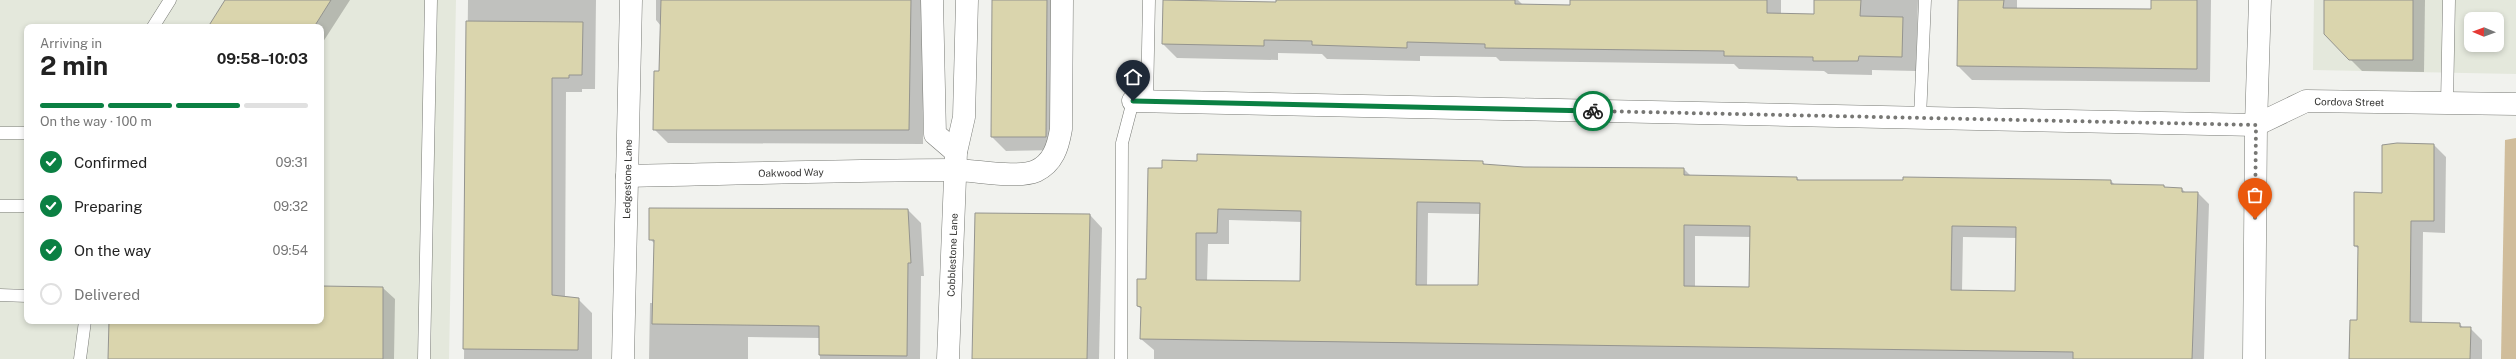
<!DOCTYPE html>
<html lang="en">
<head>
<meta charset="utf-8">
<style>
	body { margin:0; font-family:"Public Sans",sans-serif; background:#f2f2f2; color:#222; height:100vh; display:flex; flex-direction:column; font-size:15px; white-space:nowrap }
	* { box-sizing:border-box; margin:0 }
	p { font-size:13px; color:#767676 }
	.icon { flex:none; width:22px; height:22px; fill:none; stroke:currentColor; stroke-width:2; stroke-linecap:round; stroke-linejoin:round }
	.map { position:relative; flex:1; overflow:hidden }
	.drawer { position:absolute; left:24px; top:24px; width:300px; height:300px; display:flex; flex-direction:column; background:#fff; border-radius:8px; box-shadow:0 2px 6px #0003 }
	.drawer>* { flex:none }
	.needle { width:26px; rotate:271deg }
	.fabs { position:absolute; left:2464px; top:12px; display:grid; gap:8px }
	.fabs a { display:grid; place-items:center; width:40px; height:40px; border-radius:8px; background:#fff; box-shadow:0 2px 6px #0003; font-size:20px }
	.pin { position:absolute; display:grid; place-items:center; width:34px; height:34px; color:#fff; margin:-41px -17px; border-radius:50% 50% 50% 0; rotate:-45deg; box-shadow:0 0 4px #0007 }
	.pin .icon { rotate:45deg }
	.courier { position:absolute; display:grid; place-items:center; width:40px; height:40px; margin:-20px; border:3px solid #0b8043; border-radius:50%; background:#fff; color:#222; box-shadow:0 1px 5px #0007 }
	.summary em { font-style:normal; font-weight:700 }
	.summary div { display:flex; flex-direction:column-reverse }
	.summary { display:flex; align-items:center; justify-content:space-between; height:68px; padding:0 16px }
	h1 { font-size:26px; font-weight:700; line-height:30px }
	.bar { display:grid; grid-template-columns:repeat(4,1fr); gap:6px 4px; align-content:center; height:48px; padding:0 16px }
	.bar i { height:5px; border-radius:3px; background:#e0e0e0 }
	.bar .selected { background:#0b8043 }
	.bar p { grid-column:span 4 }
	ol { padding:0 16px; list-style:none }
	li { display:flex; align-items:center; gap:12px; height:44px }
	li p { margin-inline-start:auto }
	li .icon { padding:4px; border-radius:50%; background:#0b8043; color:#fff; stroke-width:4 }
	li:last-child { color:#767676 }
	li i { width:22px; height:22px; border:2px solid #e0e0e0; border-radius:50% }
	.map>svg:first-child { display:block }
	.built { fill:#e4e8dc; fill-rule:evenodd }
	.green { fill:#d0bd9b }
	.shadow { fill:#0003; fill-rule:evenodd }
	.building { fill:#dad5ad; stroke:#94948f; fill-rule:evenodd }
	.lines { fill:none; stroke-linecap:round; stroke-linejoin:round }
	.service-casing { stroke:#797b76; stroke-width:13 }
	.minor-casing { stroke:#797b76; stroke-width:23 }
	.secondary-casing { stroke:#797b76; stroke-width:23 }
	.service { stroke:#fff; stroke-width:12 }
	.minor { stroke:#fff; stroke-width:22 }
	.secondary { stroke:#fff; stroke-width:22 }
	.done { stroke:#777774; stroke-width:4; stroke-dasharray:0 7.2 }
	.route { stroke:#0b8043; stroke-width:5 }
	.labels { text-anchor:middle; stroke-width:3; stroke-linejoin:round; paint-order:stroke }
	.street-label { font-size:10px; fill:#353533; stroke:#f1f2ee }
</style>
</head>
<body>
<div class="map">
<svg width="2516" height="359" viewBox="0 0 2516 359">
	<rect width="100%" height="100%" fill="#f1f2ee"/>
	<!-- built -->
	<g class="built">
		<path d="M0,0H456L449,359H0ZM27,27H321V321H27Z"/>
		<path d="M2314,0H2516V74L2313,70ZM2471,19H2497V45H2471Z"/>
	</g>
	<!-- green -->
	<polygon class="green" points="2516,138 2516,359 2501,359 2505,140"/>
	<!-- shadow -->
	<g class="shadow">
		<polygon points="228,0 350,0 321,45 321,27 211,27"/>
		<polygon points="468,0 596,0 595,89 582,89 582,92 566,92 565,297 578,299 592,313 592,359 464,359"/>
		<polygon points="656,0 924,0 923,144 668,143 654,129 660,72 661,26 656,20"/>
		<polygon points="993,0 1061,0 1059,150 1006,151 992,137"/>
		<polygon points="1164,0 1277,3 1277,0 1518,0 1523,5 1570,6 1572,0 1781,0 1781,14 1815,15 1815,0 1918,0 1916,71 1872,70 1872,75 1828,74 1824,71 1739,69 1734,64 1500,61 1496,57 1420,56 1420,61 1327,59 1322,54 1278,53 1278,60 1177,58 1163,44"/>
		<polygon points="1959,0 2017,0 2017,9 2152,10 2152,0 2211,0 2210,82 1972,80 1958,66"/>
		<polygon points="2325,0 2425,0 2424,72 2362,71 2325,34"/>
		<polygon points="2434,145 2446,157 2445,233 2423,232 2422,324 2460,324 2463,328 2470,328 2482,340 2482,359 2350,359 2358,321 2359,249 2355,246 2383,194 2383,146"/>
		<path d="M1482,162L1486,165L1524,168L1684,169L1691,176L1797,178L1800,181H2111L2115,185L2164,186L2166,188L2182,189L2186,193H2198L2209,204L2204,359H1154V350L1141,339L1142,310L1138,306L1147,280L1149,169ZM1428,213L1480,214L1479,286H1427ZM1229,220L1302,222L1301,282L1207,281L1208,244H1229ZM1695,236L1751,237L1750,288L1695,287ZM1963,237L2017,238L2016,292L1962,291Z"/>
		<polygon points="908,210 921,223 924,276 921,276 920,359 820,359 820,338 748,337 748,359 649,359 650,303 654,303 655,244 650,239"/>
		<polygon points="1090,215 1102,228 1099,359 974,359"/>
		<polygon points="321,287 383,288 395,299 394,359 109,359 110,321 321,321"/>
	</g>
	<!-- building -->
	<g class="building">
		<polygon points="225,0 331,0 314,27 208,27"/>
		<polygon points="661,0 911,0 909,130 653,130 654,71 659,71"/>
		<polygon points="992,0 1047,0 1046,137 991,137"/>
		<polygon points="1163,0 1276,2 1276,0 1515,0 1515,4 1570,5 1570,0 1767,0 1767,13 1814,14 1814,0 1861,0 1860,16 1903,17 1902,57 1859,56 1858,61 1813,61 1813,57 1724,56 1724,51 1485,48 1485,44 1407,42 1407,48 1312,45 1312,41 1264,40 1264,46 1162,44"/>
		<polygon points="1958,0 2004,0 2003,8 2151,9 2151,0 2197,0 2197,69 1957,66"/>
		<polygon points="2324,0 2413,0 2413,60 2349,60 2324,34"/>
		<polygon points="466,21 583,22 582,75 569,75 569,78 552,78 552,295 579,298 578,350 463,349"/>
		<polygon points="2397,143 2434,144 2434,221 2411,221 2410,322 2460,323 2460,327 2471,327 2470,359 2349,359 2350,320 2357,320 2358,246 2354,246 2354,192 2382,193 2382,145"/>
		<path d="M1197,154L1483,161V164L1524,167L1684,168V175L1797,177V180H1903V177L2111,180V184L2164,185V187L2182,188V192H2198L2192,359H2073V352L1140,339L1141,307L1137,306V279H1146L1148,168H1162V160L1197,161ZM1417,202L1480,203L1478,285H1416ZM1218,209L1301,211L1300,281L1196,280V233H1217ZM1684,225L1750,226L1749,287L1684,286ZM1952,226L2016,227L2015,291L1951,290Z"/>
		<polygon points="649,208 908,209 911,263 908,263 907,356 819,355 819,326 652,324 654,240 649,240"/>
		<polygon points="975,213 1090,214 1087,359 972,359"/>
		<polygon points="321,286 383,287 383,359 108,359 109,321 321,321"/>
	</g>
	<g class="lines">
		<!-- service casing -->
		<g class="service-casing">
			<g id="service">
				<polyline points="153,27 170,0"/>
				<polyline points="1147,101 1149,0"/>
				<polyline points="2447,103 2449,0"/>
				<polyline points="1920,118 1925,0"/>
				<polyline points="0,133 27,133"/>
				<polyline points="0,206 27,206"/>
				<polyline points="0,295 27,296"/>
				<polyline points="80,359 85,321"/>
				<polyline points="424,359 431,0"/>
				<polyline points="1121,359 1122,143 1133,101"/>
			</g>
		</g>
		<!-- minor casing -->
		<g class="minor-casing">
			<g id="minor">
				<polyline points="932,0 935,134 956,152"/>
				<path id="s1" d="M1133,101L2256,125L2306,101L2516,104"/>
				<path id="s2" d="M627,176C736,174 845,170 954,170C976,170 1016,179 1036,171C1053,163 1058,147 1061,129L1062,0"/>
				<path id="s3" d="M623,359L631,0"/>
				<path id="s4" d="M948,359L956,152L964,117L967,0"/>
			</g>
		</g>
		<!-- secondary casing -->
		<g class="secondary-casing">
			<polyline id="secondary" points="2254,359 2256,125 2260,0"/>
		</g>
		<!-- service -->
		<use href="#service" class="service"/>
		<!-- minor -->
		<use href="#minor" class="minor"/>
		<!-- secondary -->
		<use href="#secondary" class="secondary"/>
	</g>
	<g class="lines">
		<!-- done -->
		<polyline class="done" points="1593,111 2256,125 2255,219"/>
		<!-- route -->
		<polyline class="route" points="1133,101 1593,111"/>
	</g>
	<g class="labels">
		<!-- street labels -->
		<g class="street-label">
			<text dy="4" stroke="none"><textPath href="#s1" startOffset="1222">Cordova Street</textPath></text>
			<text dy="4" stroke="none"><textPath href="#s2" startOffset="164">Oakwood Way</textPath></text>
			<text dy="4" stroke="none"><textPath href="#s3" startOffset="180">Ledgestone Lane</textPath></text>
			<text dy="4" stroke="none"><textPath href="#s4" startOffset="104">Cobblestone Lane</textPath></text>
		</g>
	</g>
</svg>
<div class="fabs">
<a><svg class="needle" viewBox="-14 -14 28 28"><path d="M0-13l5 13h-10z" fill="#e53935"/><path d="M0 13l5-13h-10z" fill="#767676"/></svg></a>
</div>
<div class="pin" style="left:2255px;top:219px;background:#ea580c"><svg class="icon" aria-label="bag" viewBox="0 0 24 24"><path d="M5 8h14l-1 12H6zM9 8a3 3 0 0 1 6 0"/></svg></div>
<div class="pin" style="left:1133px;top:101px;background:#1f2937"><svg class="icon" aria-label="home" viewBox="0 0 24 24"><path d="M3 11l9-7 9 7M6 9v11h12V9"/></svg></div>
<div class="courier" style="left:1593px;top:111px"><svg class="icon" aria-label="bike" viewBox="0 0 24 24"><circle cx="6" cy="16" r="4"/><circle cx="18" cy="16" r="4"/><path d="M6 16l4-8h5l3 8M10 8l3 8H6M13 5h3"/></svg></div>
<section class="drawer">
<div class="summary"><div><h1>2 min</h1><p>Arriving in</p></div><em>09:58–10:03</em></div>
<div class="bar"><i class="selected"></i><i class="selected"></i><i class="selected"></i><i></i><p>On the way · 100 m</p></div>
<ol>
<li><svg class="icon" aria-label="check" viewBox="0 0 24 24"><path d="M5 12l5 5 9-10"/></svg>Confirmed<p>09:31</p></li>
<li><svg class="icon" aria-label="check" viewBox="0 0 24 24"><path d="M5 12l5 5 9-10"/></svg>Preparing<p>09:32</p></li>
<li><svg class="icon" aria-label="check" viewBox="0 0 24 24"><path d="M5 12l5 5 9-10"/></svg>On the way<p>09:54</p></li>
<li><i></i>Delivered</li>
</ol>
</section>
</div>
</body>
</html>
